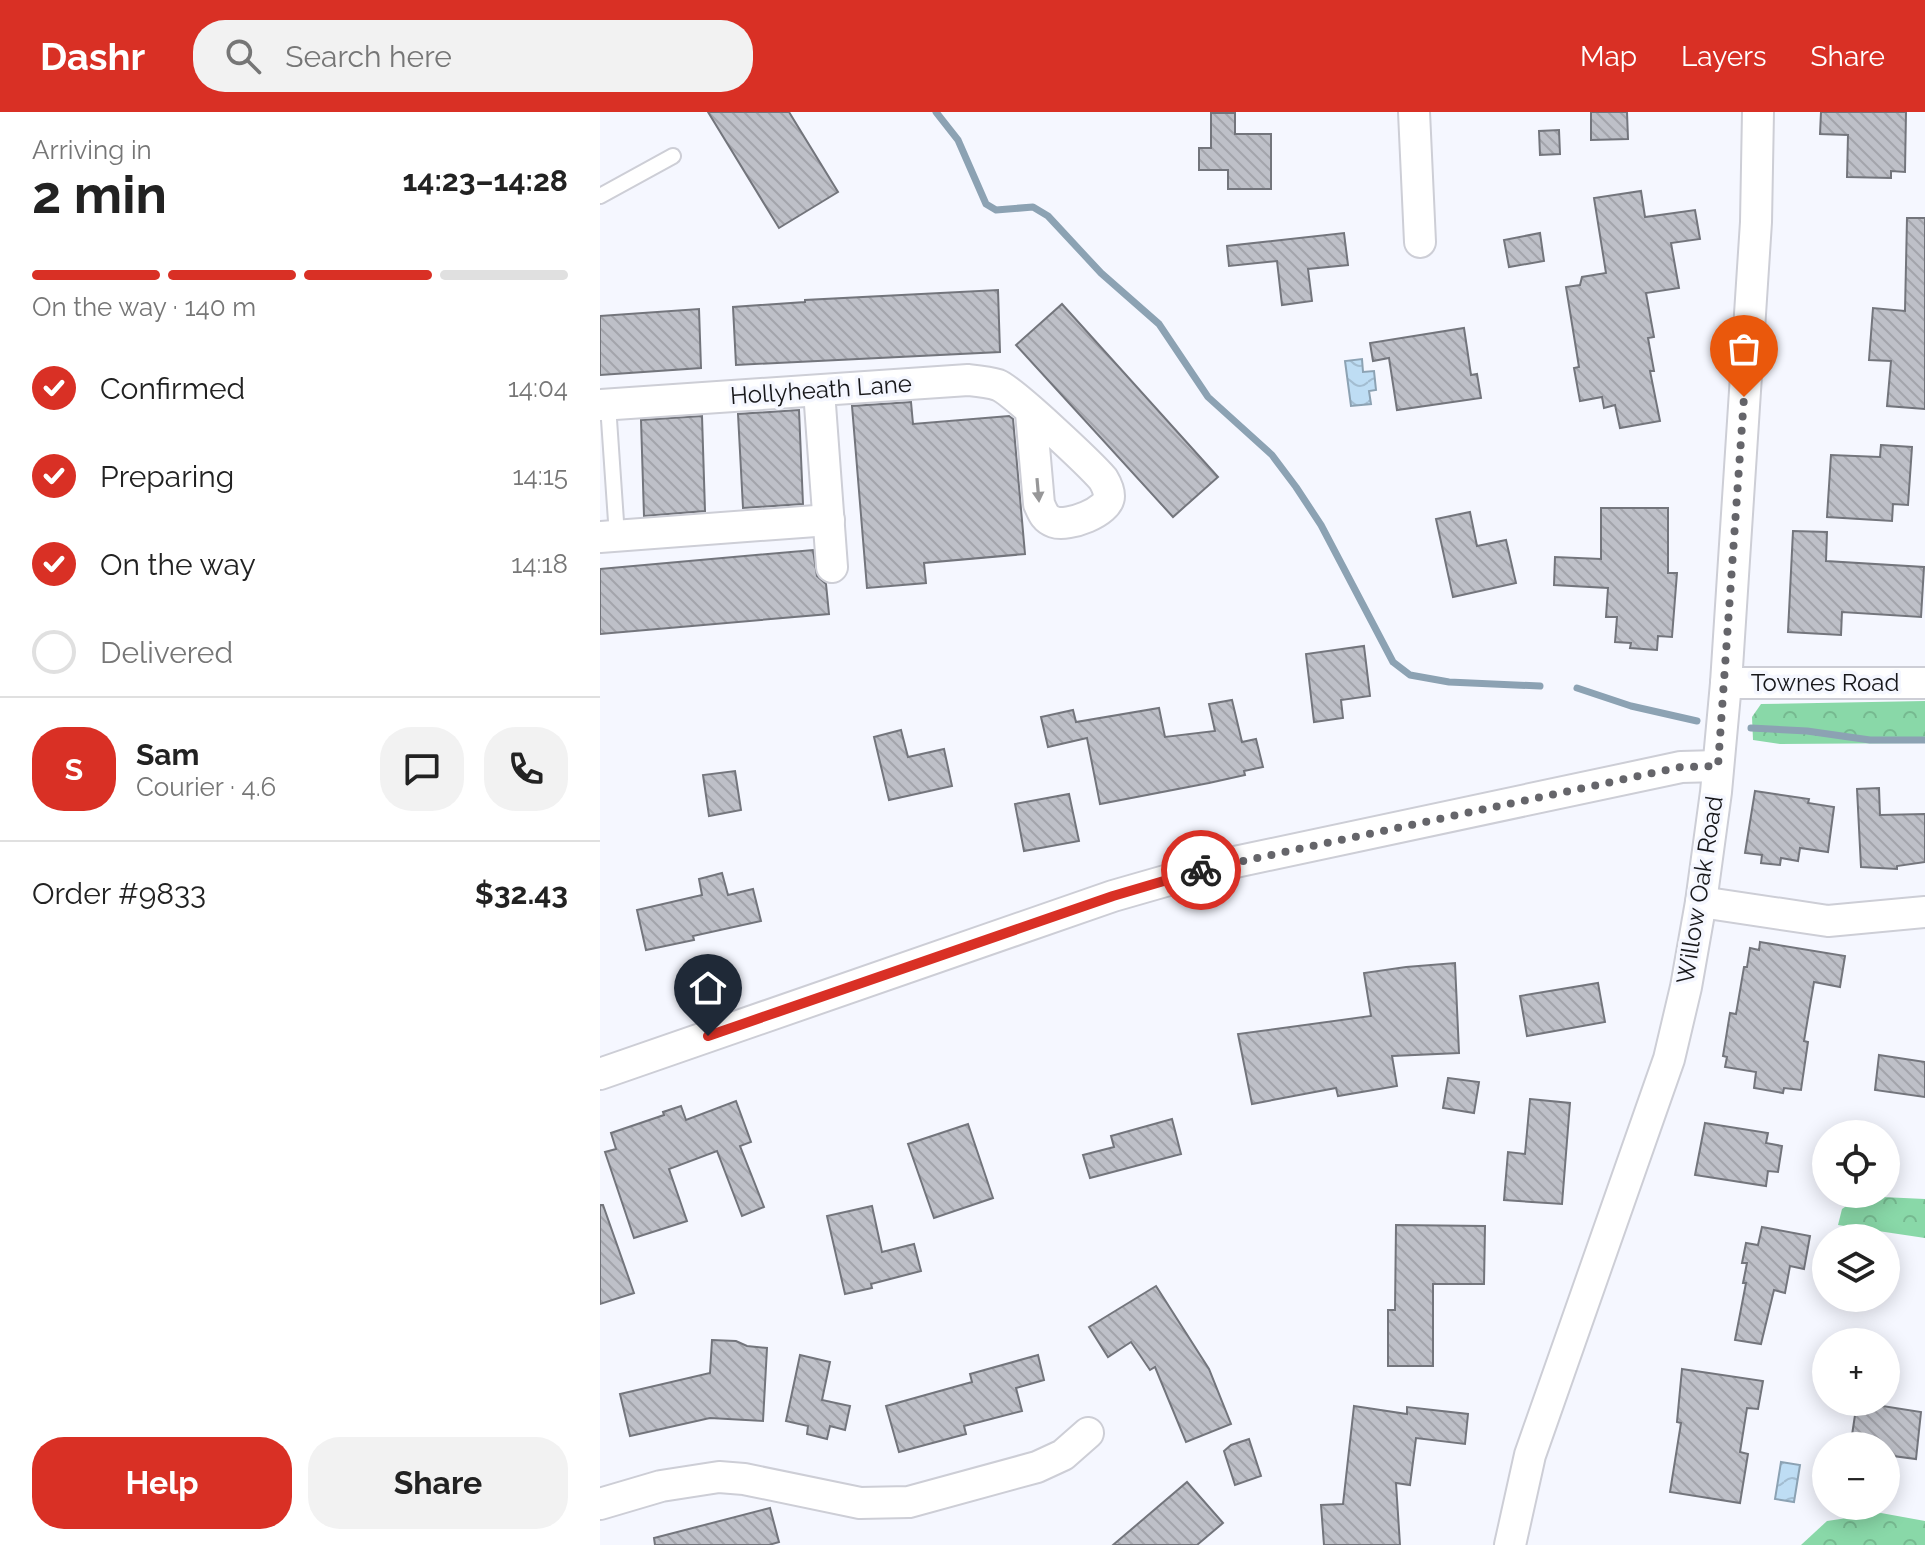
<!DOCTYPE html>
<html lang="en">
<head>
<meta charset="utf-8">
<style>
	body { margin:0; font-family:Raleway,sans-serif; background:#f2f2f2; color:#222; height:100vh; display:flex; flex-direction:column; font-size:30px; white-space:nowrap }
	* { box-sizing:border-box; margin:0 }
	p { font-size:26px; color:#767676 }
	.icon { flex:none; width:44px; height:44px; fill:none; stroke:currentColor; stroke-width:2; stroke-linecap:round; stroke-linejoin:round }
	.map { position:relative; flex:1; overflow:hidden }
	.details { display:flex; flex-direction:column; background:#fff; width:600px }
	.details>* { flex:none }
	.tools { position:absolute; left:1212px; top:1008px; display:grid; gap:16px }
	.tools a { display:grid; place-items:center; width:88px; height:88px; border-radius:50%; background:#fff; box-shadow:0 4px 20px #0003; font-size:40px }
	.pin { position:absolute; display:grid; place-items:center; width:68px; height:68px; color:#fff; margin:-82px -34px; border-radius:50% 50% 50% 0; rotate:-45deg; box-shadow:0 0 8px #0007 }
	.pin .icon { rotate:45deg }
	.courier { position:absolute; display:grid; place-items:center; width:80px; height:80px; margin:-40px; border:6px solid #d93025; border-radius:50%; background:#fff; color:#222; box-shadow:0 2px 10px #0007 }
	.headline em { font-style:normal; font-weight:700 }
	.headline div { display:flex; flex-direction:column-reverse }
	.headline { display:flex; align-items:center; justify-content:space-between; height:136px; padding:0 32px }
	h1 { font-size:52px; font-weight:700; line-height:60px }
	.bar { display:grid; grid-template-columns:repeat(4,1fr); gap:12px 8px; align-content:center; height:96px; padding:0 32px }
	.bar i { height:10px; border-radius:6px; background:#e0e0e0 }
	.bar .on { background:#d93025 }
	.bar p { grid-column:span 4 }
	.line { display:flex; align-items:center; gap:20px; padding:0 32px; border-top:2px solid #e0e0e0 }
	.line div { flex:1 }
	.round { display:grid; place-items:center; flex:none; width:84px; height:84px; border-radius:32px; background:#f2f2f2 }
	ol { padding:0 32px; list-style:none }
	li { display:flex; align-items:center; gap:24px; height:88px }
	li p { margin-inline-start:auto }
	li .icon { padding:8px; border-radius:50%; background:#d93025; color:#fff; stroke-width:4 }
	li:last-child { color:#767676 }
	li i { width:44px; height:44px; border:4px solid #e0e0e0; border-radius:50% }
	.action { display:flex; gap:16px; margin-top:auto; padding:16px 32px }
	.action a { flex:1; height:92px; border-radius:32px; background:#d93025; color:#fff; font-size:32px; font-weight:700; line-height:92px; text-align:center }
	.action a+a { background:#f2f2f2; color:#222 }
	header { display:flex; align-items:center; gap:48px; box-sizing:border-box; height:112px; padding:0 40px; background:#d93025; color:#fff }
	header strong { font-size:38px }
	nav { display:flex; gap:44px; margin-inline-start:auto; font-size:28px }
	.search { width:560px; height:72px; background:#f2f2f2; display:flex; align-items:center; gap:20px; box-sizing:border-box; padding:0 28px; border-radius:32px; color:#767676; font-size:30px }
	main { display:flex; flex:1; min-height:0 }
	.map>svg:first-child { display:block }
	.forest { fill:url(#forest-crowns) }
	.water { fill:url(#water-waves); stroke:#8ca2b3; stroke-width:2 }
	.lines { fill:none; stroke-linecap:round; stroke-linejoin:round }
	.stream { stroke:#8ca2b3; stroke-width:7 }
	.building { fill:url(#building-back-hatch); stroke:#73757c; stroke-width:2 }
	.service-casing { stroke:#cdced6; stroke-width:18 }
	.minor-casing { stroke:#cdced6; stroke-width:34 }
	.service { stroke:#fff; stroke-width:14 }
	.minor { stroke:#fff; stroke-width:30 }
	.oneway { fill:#979798 }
	.done { stroke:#65656a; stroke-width:8; stroke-dasharray:0 14.4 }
	.route { stroke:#d93025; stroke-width:10 }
	.labels { text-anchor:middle; stroke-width:7; stroke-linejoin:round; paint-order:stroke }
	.street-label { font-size:24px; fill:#17171a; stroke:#f5f7ff }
</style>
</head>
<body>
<header>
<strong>Dashr</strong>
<div class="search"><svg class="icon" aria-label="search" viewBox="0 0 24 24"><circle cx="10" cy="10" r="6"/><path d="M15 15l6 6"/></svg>Search here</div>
<nav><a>Map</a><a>Layers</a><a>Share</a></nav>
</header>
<main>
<section class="details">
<div class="headline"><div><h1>2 min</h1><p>Arriving in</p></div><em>14:23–14:28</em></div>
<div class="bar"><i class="on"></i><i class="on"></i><i class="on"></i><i></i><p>On the way · 140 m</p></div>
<ol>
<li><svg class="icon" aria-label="check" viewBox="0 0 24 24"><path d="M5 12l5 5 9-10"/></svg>Confirmed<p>14:04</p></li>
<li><svg class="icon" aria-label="check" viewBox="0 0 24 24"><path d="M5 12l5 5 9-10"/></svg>Preparing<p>14:15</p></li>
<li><svg class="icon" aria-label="check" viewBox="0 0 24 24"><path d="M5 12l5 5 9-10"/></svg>On the way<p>14:18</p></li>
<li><i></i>Delivered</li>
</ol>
<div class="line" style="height:144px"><b class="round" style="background:#d93025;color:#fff">S</b><div><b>Sam</b><p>Courier · 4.6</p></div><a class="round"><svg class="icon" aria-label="chat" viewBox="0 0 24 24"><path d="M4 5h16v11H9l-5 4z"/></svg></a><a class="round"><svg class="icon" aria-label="phone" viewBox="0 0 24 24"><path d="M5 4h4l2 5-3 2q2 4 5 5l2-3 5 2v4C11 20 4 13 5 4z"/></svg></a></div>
<div class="line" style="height:104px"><div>Order #9833</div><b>$32.43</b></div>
<div class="action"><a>Help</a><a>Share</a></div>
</section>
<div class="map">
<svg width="1325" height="1433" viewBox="0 0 1325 1433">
	<defs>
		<pattern id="forest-crowns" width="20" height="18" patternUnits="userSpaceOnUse" patternTransform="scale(2)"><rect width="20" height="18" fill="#89d8a8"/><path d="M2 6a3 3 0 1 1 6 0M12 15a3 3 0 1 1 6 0" fill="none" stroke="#76b990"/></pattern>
		<pattern id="water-waves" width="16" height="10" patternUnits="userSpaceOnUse" patternTransform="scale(2)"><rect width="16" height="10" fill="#beddf4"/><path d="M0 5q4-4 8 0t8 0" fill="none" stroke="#a3bdd1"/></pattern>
		<pattern id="building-back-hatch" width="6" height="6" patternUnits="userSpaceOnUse" patternTransform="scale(2)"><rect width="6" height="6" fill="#bec0c8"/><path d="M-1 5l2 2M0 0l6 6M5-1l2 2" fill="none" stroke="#a3a4ab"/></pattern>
	</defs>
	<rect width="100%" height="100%" fill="#f5f7ff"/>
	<!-- forest -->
	<g class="forest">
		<polygon points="1325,589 1325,631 1180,632 1153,628 1152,605 1161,592"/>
		<polygon points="1261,1084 1325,1087 1325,1126 1238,1113 1242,1097"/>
		<polygon points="1281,1401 1325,1409 1325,1433 1201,1433 1227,1409"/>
	</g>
	<!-- water -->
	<g class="water">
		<polygon points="762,247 763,260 774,259 776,278 769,279 771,292 751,294 745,249"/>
		<polygon points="1181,1350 1200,1353 1194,1390 1175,1387"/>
	</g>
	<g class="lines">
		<!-- stream -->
		<g class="stream">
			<polyline points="336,0 358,28 386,92 396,98 433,95 448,104 501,161 559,212 608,285 672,343 696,375 721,413 793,550 810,563 849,570 940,574"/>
			<polyline points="977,576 1031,594 1097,609"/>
			<polyline points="1151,616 1207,619 1270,628 1325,628"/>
		</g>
	</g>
	<!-- building -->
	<g class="building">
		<polygon points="108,0 189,0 238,80 179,116"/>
		<polygon points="991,0 1027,0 1028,27 991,28"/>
		<polygon points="1221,0 1306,0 1305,60 1291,59 1291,66 1247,65 1248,23 1220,22"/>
		<polygon points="611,1 635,1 635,22 671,22 671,77 628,77 628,58 599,58 599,36 611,36"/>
		<polygon points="959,18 960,42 940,43 939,19"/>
		<polygon points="1041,79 1045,105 1095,98 1100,127 1071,131 1079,176 1046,181 1054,225 1048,226 1054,259 1050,259 1060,309 1020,316 1015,293 1004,296 1002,285 980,289 974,256 979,255 966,175 980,173 982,165 1006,161 994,86"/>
		<polygon points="1307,106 1325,106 1325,297 1287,294 1291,249 1269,248 1273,196 1305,199"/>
		<polygon points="744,121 748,153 708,157 712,189 682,193 677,149 629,154 627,134"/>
		<polygon points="940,121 944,149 909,155 904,128"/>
		<polygon points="398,178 400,240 136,253 133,195 205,190 205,188"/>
		<polygon points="462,192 618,365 573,405 416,233"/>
		<polygon points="99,197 101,256 0,263 0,204"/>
		<polygon points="864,216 871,263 877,262 881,286 797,298 789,246 773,249 770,231"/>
		<polygon points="311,290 313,312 409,304 413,307 425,442 324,451 326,471 267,476 252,294"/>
		<polygon points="199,298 203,392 143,396 138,302"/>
		<polygon points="102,304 105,399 44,404 41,308"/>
		<polygon points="1281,333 1312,335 1308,393 1293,392 1292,409 1227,405 1231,343 1280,345"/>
		<polygon points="1001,396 1068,396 1068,461 1077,461 1072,525 1058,524 1057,538 1030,536 1031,531 1015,530 1017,505 1006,505 1008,476 954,473 955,445 1001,447"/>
		<polygon points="870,400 877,434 906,428 916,471 853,485 836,407"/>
		<polygon points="1193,419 1227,420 1226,449 1324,455 1321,505 1242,500 1241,523 1188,520"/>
		<polygon points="213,438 217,464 226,472 229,502 0,522 0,457"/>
		<polygon points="764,534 770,584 741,588 743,606 714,610 706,542"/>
		<polygon points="632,588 642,630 656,627 663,655 644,659 645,663 609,671 500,692 487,626 448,635 441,605 473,598 476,610 559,596 565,625 615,619 609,592"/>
		<polygon points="301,618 308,645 344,637 352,674 289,688 274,625"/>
		<polygon points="135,659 141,698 109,704 103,663"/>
		<polygon points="1279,676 1280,703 1325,702 1325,750 1297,754 1297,757 1261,755 1257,677"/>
		<polygon points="1155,679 1209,687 1208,691 1234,695 1228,740 1200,736 1198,749 1181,746 1180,753 1161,751 1162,743 1145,741"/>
		<polygon points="469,682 479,729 424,739 415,692"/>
		<polygon points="122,761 128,783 153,777 161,809 93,824 94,828 46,838 37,798 102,783 99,767"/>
		<polygon points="1160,830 1245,844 1240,875 1214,870 1204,929 1208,930 1201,978 1184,976 1183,981 1154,976 1156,960 1125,955 1127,945 1123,944 1130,901 1136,902 1144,855 1147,855 1150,836 1159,838"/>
		<polygon points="855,851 859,941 792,944 797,974 738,984 736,976 652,992 638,922 771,904 764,861 806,855"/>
		<polygon points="998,871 1005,910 927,924 920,884"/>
		<polygon points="1279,943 1325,950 1325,985 1275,978"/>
		<polygon points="848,966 879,970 874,1001 843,996"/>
		<polygon points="930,987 970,991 962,1092 904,1088 908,1040 925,1042"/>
		<polygon points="136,989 151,1030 140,1034 164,1095 142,1104 117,1039 69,1057 87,1109 34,1126 5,1040 16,1037 11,1021 64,1003 63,1000 81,994 86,1008"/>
		<polygon points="572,1007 581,1042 490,1066 483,1043 514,1035 511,1024"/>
		<polygon points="1105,1011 1168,1021 1166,1031 1182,1034 1178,1060 1168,1059 1166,1074 1095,1063"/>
		<polygon points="368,1012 393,1086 334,1106 308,1032"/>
		<polygon points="0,1093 3,1093 34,1181 0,1192"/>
		<polygon points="272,1094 282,1140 314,1132 321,1159 271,1172 272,1176 245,1182 227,1104"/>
		<polygon points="796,1113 885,1114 884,1172 833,1172 833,1254 788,1254 788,1198 795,1198"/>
		<polygon points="1162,1115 1210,1124 1204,1157 1190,1154 1185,1181 1174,1178 1161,1232 1135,1228 1146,1171 1143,1171 1147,1151 1142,1151 1146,1131 1158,1133"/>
		<polygon points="556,1174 609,1257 631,1312 586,1330 555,1255 550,1258 531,1230 508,1245 489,1215"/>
		<polygon points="112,1228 136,1229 147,1234 167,1236 163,1309 110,1306 30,1324 20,1282 110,1261"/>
		<polygon points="200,1243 230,1250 222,1288 250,1294 245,1318 230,1314 227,1327 207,1322 208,1314 186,1309"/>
		<polygon points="438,1243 444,1268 416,1276 422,1299 364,1314 366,1322 299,1340 286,1294 372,1270 370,1262"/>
		<polygon points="1082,1257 1163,1269 1158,1297 1147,1296 1140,1340 1148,1342 1140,1391 1070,1380 1081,1311 1077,1310"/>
		<polygon points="1257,1290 1321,1300 1316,1347 1286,1343 1286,1334 1266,1334 1268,1326 1252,1323"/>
		<polygon points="754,1294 807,1302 807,1295 868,1302 865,1332 816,1326 810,1373 796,1371 800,1433 724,1433 721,1393 743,1392"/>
		<polygon points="649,1327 661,1364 635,1373 624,1339 631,1333"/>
		<polygon points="587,1370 623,1411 597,1433 513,1433"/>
		<polygon points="170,1396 179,1430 169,1433 55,1433 54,1426"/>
	</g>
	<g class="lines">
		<!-- service casing -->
		<g class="service-casing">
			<g id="service">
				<polyline points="0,84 73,44"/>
				<polyline points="8,293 17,424"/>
			</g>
		</g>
		<!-- minor casing -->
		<g class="minor-casing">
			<g id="minor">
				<polyline points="814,0 820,130"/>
				<polyline points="219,279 232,455"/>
				<path d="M0,293L368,268C378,269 389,270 398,273C413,279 491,353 503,367C506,372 509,378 509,384C509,400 468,415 454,410C445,407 443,401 439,392L431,301"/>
				<polyline points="0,425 229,408"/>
				<polyline points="1126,571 1325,571"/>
				<polyline points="1101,790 1228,809 1325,800"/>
				<polyline points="0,962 513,784 621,753 1081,655 1118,654"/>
				<polyline points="0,1392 61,1374 119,1365 144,1367 260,1391 309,1390 437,1355 463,1343 488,1321"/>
				<polyline points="910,1433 930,1343 1069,947 1086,875 1101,790 1116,680 1126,571 1156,110 1158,0"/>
			</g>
		</g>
		<!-- service -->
		<use href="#service" class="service"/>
		<!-- minor -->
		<use href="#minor" class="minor"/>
	</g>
	<!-- one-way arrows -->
	<defs><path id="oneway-solid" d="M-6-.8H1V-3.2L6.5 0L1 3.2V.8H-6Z" transform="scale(2)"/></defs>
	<use class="oneway" href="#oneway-solid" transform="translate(438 378) rotate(85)"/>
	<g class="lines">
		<!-- done -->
		<polyline class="done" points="601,758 1081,655 1118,654 1144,285"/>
		<!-- route -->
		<polyline class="route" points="108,924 513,784 601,758"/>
	</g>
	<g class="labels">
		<!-- street labels -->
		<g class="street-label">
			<text transform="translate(221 278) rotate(-4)" y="8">Hollyheath Lane</text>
			<text x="1225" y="579">Townes Road</text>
			<text transform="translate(1100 778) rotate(-81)" y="8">Willow Oak Road</text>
		</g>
	</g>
</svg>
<div class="tools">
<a><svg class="icon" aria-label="locate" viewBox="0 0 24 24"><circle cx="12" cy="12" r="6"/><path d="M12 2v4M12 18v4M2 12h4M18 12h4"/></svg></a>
<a><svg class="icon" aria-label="layers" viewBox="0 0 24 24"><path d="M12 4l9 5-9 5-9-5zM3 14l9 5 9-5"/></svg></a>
<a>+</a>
<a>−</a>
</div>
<div class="pin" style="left:1144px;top:285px;background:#ea580c"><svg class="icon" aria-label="bag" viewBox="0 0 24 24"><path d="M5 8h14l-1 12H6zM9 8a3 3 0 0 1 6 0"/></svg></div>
<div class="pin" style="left:108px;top:924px;background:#1f2937"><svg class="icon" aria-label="home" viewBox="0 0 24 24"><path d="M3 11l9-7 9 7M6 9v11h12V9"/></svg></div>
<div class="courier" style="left:601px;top:758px"><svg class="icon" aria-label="bike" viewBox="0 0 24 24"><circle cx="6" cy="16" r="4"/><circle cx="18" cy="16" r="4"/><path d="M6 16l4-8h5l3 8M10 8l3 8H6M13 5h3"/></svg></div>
</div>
</main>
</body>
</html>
